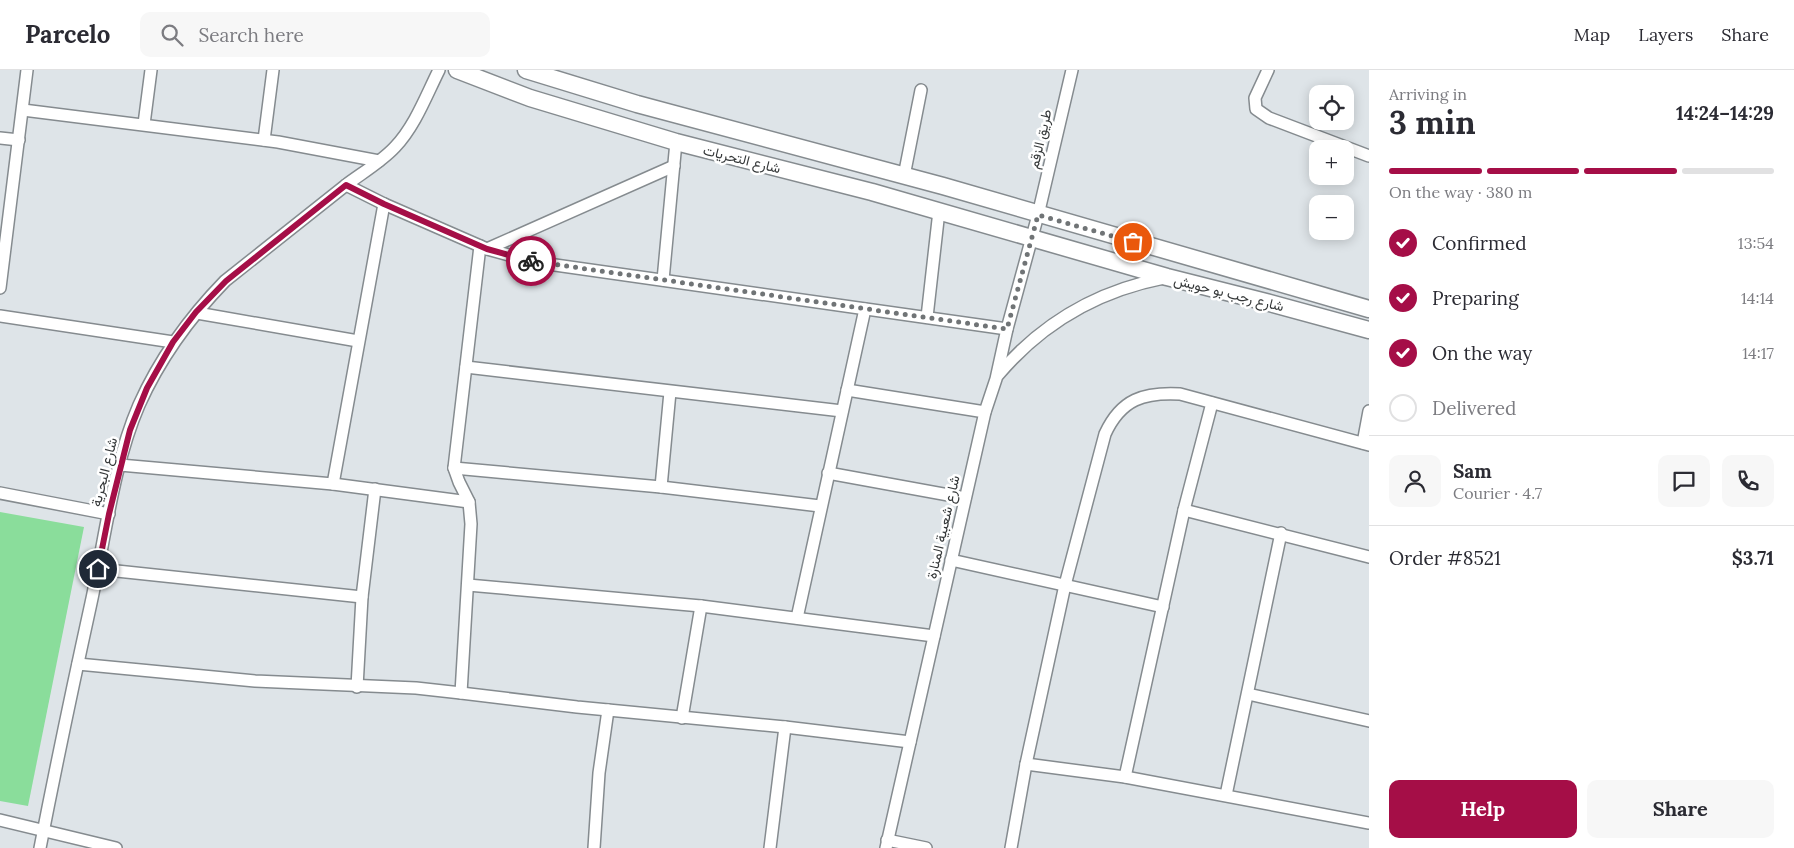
<!DOCTYPE html>
<html lang="en">
<head>
<meta charset="utf-8">
<style>
	body { margin:0; font-family:Lora,Vazirmatn,serif; background:#f7f7f7; color:#2b2b33; height:100vh; display:flex; flex-direction:column; font-size:19px; white-space:nowrap }
	* { box-sizing:border-box; margin:0 }
	p { font-size:16px; color:#7c7c81 }
	.icon { flex:none; width:28px; height:28px; fill:none; stroke:currentColor; stroke-width:2; stroke-linecap:round; stroke-linejoin:round }
	.map { position:relative; flex:1; overflow:hidden }
	.drawer { display:flex; flex-direction:column; background:#fff; width:425px }
	.drawer>* { flex:none }
	.fabs { position:absolute; left:1309px; top:15px; display:grid; gap:10px }
	.fabs a { display:grid; place-items:center; width:45px; height:45px; border-radius:10px; background:#fff; box-shadow:0 2px 12px #0003; font-size:25px }
	.pin { position:absolute; display:grid; place-items:center; width:42px; height:42px; color:#fff; margin:-21px; border:2px solid #fff; border-radius:50%; box-shadow:0 1px 5px #0007 }
	.courier { position:absolute; display:grid; place-items:center; width:50px; height:50px; margin:-25px; border:4px solid #a50e47; border-radius:50%; background:#fff; color:#222; box-shadow:0 1px 6px #0007 }
	.headline em { font-style:normal; font-weight:700 }
	.headline div { display:flex; flex-direction:column-reverse }
	.headline { display:flex; align-items:center; justify-content:space-between; height:85px; padding:0 20px }
	h1 { font-size:32px; font-weight:700; line-height:38px }
	.bar { display:grid; grid-template-columns:repeat(4,1fr); gap:8px 5px; align-content:center; height:60px; padding:0 20px }
	.bar i { height:6px; border-radius:4px; background:#e1e1e2 }
	.bar .selected { background:#a50e47 }
	.bar p { grid-column:span 4 }
	.line { display:flex; align-items:center; gap:12px; padding:0 20px; border-top:1px solid #e1e1e2 }
	.line div { flex:1 }
	.round { display:grid; place-items:center; flex:none; width:52px; height:52px; border-radius:10px; background:#f7f7f7 }
	ol { padding:0 20px; list-style:none }
	li { display:flex; align-items:center; gap:15px; height:55px }
	li p { margin-inline-start:auto }
	li .icon { padding:5px; border-radius:50%; background:#a50e47; color:#fff; stroke-width:4 }
	li:last-child { color:#7c7c81 }
	li i { width:28px; height:28px; border:2px solid #e1e1e2; border-radius:50% }
	.primary-button { display:flex; gap:10px; margin-top:auto; padding:10px 20px }
	.primary-button a { flex:1; height:58px; border-radius:10px; background:#a50e47; color:#fff; font-size:20px; font-weight:700; line-height:58px; text-align:center }
	.primary-button a+a { background:#f7f7f7; color:#2b2b33 }
	header { display:flex; align-items:center; gap:30px; box-sizing:border-box; height:70px; padding:0 25px; background:#fff; border-bottom:1px solid #e1e1e2 }
	header strong { font-size:24px }
	nav { display:flex; gap:28px; margin-inline-start:auto; font-size:18px }
	.search { width:350px; height:45px; background:#f7f7f7; display:flex; align-items:center; gap:12px; box-sizing:border-box; padding:0 18px; border-radius:10px; color:#7c7c81; font-size:19px }
	main { display:flex; flex:1; min-height:0 }
	.map>svg:first-child { display:block }
	.green { fill:#8add9b }
	.lines { fill:none; stroke-linecap:round; stroke-linejoin:round }
	.street-casing { stroke:#858b8f; stroke-width:14 }
	.secondary-casing { stroke:#858b8f; stroke-width:19 }
	.street { stroke:#fff; stroke-width:11 }
	.secondary { stroke:#fff; stroke-width:16 }
	.done { stroke:#707476; stroke-width:5; stroke-dasharray:0 9 }
	.route { stroke:#a50e47; stroke-width:6 }
	.labels { text-anchor:middle; stroke-width:5; stroke-linejoin:round; paint-order:stroke }
	.street-label { font-size:14px; fill:#353839; stroke:#fff }
</style>
</head>
<body>
<header>
<strong>Parcelo</strong>
<div class="search"><svg class="icon" aria-label="search" viewBox="0 0 24 24"><circle cx="10" cy="10" r="6"/><path d="M15 15l6 6"/></svg>Search here</div>
<nav><a>Map</a><a>Layers</a><a>Share</a></nav>
</header>
<main>
<div class="map">
<svg width="1369" height="778" viewBox="0 0 1369 778">
	<rect width="100%" height="100%" fill="#dee4e8"/>
	<!-- green -->
	<polygon class="green" points="0,442 84,457 28,736 0,731"/>
	<g class="lines">
		<!-- street casing -->
		<g class="street-casing">
			<g id="street">
				<path d="M439,0C426,26 415,56 395,77C381,92 362,103 346,115L384,134L487,179L534,192L1007,259"/>
				<polyline points="1268,0 1255,28 1256,39 1269,48 1369,86"/>
				<polyline points="23,40 278,72 379,91"/>
				<polyline points="144,54 151,0"/>
				<polyline points="0,68 19,70"/>
				<polyline points="264,70 273,0"/>
				<polyline points="904,106 921,20"/>
				<polyline points="487,179 674,96"/>
				<polyline points="663,210 676,72"/>
				<polyline points="0,218 27,0"/>
				<polyline points="197,243 358,271"/>
				<polyline points="0,246 173,272"/>
				<polyline points="927,247 939,141"/>
				<polyline points="466,297 842,341"/>
				<path d="M998,305C1042,253 1097,221 1164,208"/>
				<polyline points="847,320 985,342"/>
				<polyline points="1363,373 1369,341"/>
				<polyline points="120,395 333,414 469,432"/>
				<polyline points="454,398 661,417 820,436"/>
				<polyline points="828,403 965,428"/>
				<polyline points="333,414 384,134"/>
				<polyline points="661,417 670,322"/>
				<polyline points="0,423 109,444"/>
				<polyline points="1184,440 1369,487"/>
				<polyline points="951,490 1163,537"/>
				<polyline points="98,499 362,527"/>
				<polyline points="468,515 701,536 934,566"/>
				<polyline points="797,548 865,239"/>
				<polyline points="78,594 255,611 416,618 461,623 577,637 785,657 910,672"/>
				<polyline points="357,617 362,527 375,419"/>
				<polyline points="461,623 471,454 469,432 459,412 454,398 480,176"/>
				<polyline points="1248,624 1369,651"/>
				<polyline points="682,648 701,536"/>
				<polyline points="1026,694 1125,707 1369,753"/>
				<polyline points="1125,707 1184,440 1212,333"/>
				<polyline points="1226,725 1281,463"/>
				<polyline points="0,750 116,778"/>
				<polyline points="887,770 926,778"/>
				<path d="M40,778C56,696 73,615 91,533C105,469 113,395 139,335C160,288 190,247 225,211L346,115"/>
				<polyline points="594,778 599,703 608,640"/>
				<polyline points="770,778 785,657"/>
				<polyline points="886,778 985,342 996,309 1007,259 1038,145 1072,0"/>
				<path d="M1011,778L1026,694L1065,515L1105,364C1121,329 1144,322 1180,324L1369,375"/>
			</g>
		</g>
		<!-- secondary casing -->
		<g class="secondary-casing">
			<g id="secondary">
				<polyline points="457,0 530,28 676,72 872,122 1167,207 1266,232 1369,260"/>
				<polyline points="526,0 637,34 943,116 1369,239"/>
			</g>
		</g>
		<!-- street -->
		<use href="#street" class="street"/>
		<!-- secondary -->
		<use href="#secondary" class="secondary"/>
	</g>
	<g class="lines">
		<!-- done -->
		<polyline class="done" points="531,191 1007,259 1038,145 1133,172"/>
		<!-- route -->
		<polyline class="route" points="98,499 109,444 130,360 147,318 173,272 196,242 226,211 346,115 384,134 487,179 531,191"/>
	</g>
	<g class="labels">
		<!-- street labels -->
		<g class="street-label">
			<text transform="translate(1040 69) rotate(-77)" y="5">طريق الزقم</text>
			<text transform="translate(742 89) rotate(14)" y="5">شارع التحريات</text>
			<text transform="translate(1229 223) rotate(14)" y="5">شارع رجب بو حويش</text>
			<text transform="translate(104 402) rotate(-76)" y="5">شارع البحرية</text>
			<text transform="translate(943 457) rotate(-77)" y="5">شارع شعبية المنارة</text>
		</g>
	</g>
</svg>
<div class="fabs">
<a><svg class="icon" aria-label="locate" viewBox="0 0 24 24"><circle cx="12" cy="12" r="6"/><path d="M12 2v4M12 18v4M2 12h4M18 12h4"/></svg></a>
<a>+</a>
<a>−</a>
</div>
<div class="pin" style="left:1133px;top:172px;background:#ea580c"><svg class="icon" aria-label="bag" viewBox="0 0 24 24"><path d="M5 8h14l-1 12H6zM9 8a3 3 0 0 1 6 0"/></svg></div>
<div class="pin" style="left:98px;top:499px;background:#1f2937"><svg class="icon" aria-label="home" viewBox="0 0 24 24"><path d="M3 11l9-7 9 7M6 9v11h12V9"/></svg></div>
<div class="courier" style="left:531px;top:191px"><svg class="icon" aria-label="bike" viewBox="0 0 24 24"><circle cx="6" cy="16" r="4"/><circle cx="18" cy="16" r="4"/><path d="M6 16l4-8h5l3 8M10 8l3 8H6M13 5h3"/></svg></div>
</div>
<section class="drawer">
<div class="headline"><div><h1>3 min</h1><p>Arriving in</p></div><em>14:24–14:29</em></div>
<div class="bar"><i class="selected"></i><i class="selected"></i><i class="selected"></i><i></i><p>On the way · 380 m</p></div>
<ol>
<li><svg class="icon" aria-label="check" viewBox="0 0 24 24"><path d="M5 12l5 5 9-10"/></svg>Confirmed<p>13:54</p></li>
<li><svg class="icon" aria-label="check" viewBox="0 0 24 24"><path d="M5 12l5 5 9-10"/></svg>Preparing<p>14:14</p></li>
<li><svg class="icon" aria-label="check" viewBox="0 0 24 24"><path d="M5 12l5 5 9-10"/></svg>On the way<p>14:17</p></li>
<li><i></i>Delivered</li>
</ol>
<div class="line" style="height:90px"><a class="round"><svg class="icon" aria-label="person" viewBox="0 0 24 24"><circle cx="12" cy="8" r="4"/><path d="M4 21q1-7 8-7t8 7"/></svg></a><div><b>Sam</b><p>Courier · 4.7</p></div><a class="round"><svg class="icon" aria-label="chat" viewBox="0 0 24 24"><path d="M4 5h16v11H9l-5 4z"/></svg></a><a class="round"><svg class="icon" aria-label="phone" viewBox="0 0 24 24"><path d="M5 4h4l2 5-3 2q2 4 5 5l2-3 5 2v4C11 20 4 13 5 4z"/></svg></a></div>
<div class="line" style="height:65px"><div>Order #8521</div><b>$3.71</b></div>
<div class="primary-button"><a>Help</a><a>Share</a></div>
</section>
</main>
</body>
</html>
